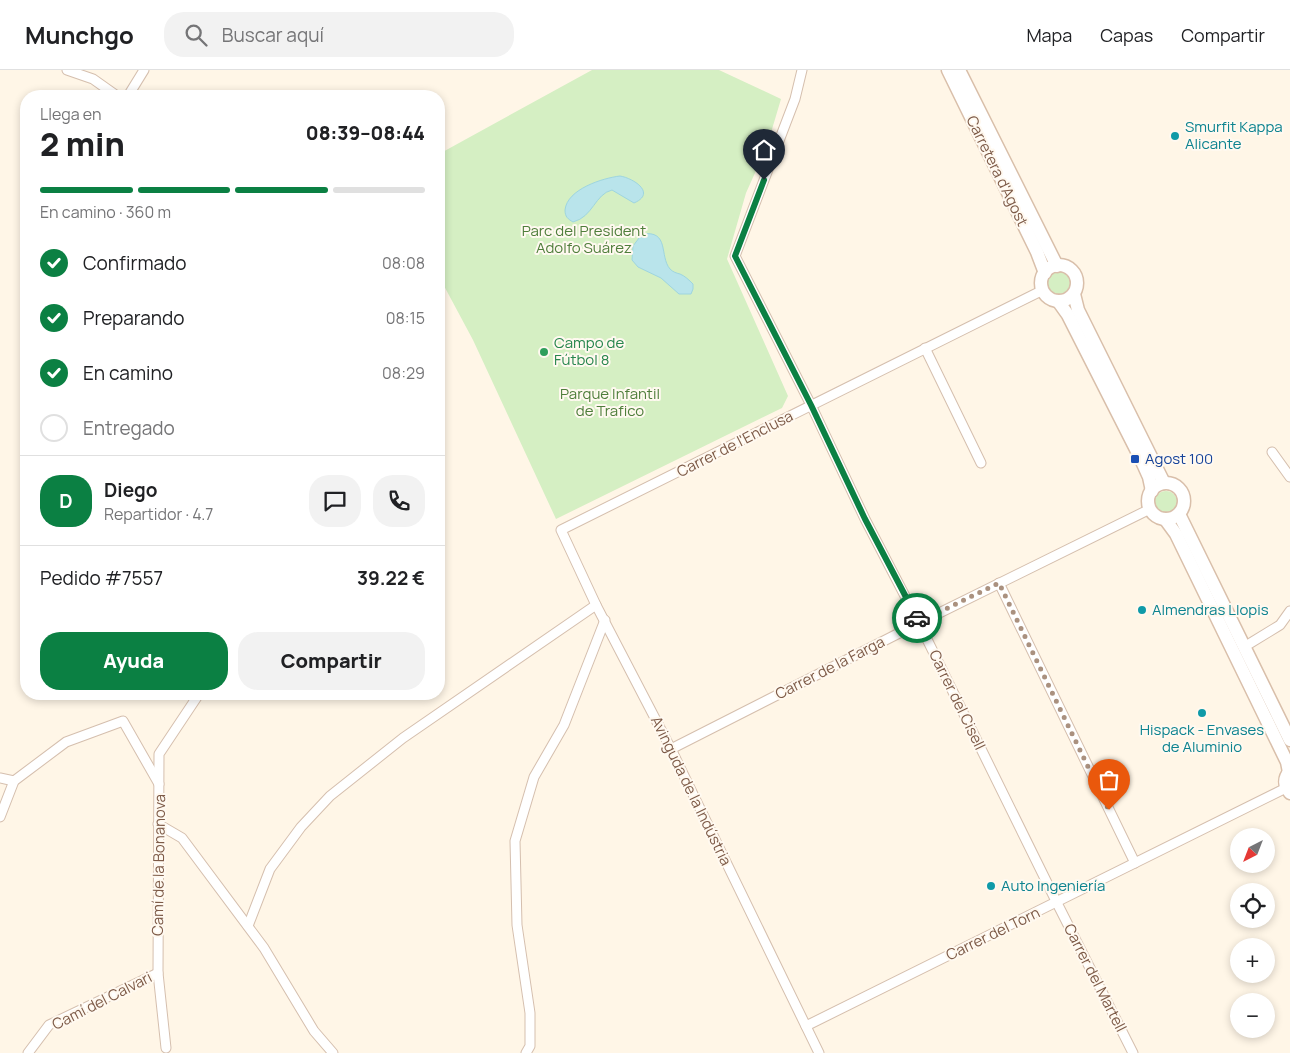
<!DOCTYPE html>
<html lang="es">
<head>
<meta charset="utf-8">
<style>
	body { margin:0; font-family:Manrope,sans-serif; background:#f2f2f2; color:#202124; height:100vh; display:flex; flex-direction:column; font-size:19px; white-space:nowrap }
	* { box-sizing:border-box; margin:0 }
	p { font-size:16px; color:#757577 }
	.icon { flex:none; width:28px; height:28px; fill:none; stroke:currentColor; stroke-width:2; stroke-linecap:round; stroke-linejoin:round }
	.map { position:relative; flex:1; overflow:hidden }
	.sheet { position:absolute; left:20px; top:20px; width:425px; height:610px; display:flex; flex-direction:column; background:#fff; border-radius:20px; box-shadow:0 2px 8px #0003 }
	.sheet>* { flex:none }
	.needle { width:32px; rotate:222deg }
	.controls { position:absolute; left:1230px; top:758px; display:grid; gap:10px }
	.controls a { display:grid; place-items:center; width:45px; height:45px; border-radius:50%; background:#fff; box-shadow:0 2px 8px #0003; font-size:25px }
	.pin { position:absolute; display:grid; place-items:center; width:42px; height:42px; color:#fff; margin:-51px -21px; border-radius:50% 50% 50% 0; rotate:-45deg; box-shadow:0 0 5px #0007 }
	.pin .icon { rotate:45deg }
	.courier { position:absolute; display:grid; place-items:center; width:50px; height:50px; margin:-25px; border:4px solid #0b8043; border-radius:50%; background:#fff; color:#222; box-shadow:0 1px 6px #0007 }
	.overview em { font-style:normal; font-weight:800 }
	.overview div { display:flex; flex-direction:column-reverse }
	.overview { display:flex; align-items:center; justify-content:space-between; height:85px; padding:0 20px }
	h1 { font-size:32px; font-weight:800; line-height:38px }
	.bar { display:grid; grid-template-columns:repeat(4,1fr); gap:8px 5px; align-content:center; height:60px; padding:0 20px }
	.bar i { height:6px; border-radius:4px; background:#e0e0e0 }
	.bar .on { background:#0b8043 }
	.bar p { grid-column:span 4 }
	.line { display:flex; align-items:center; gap:12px; padding:0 20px; border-top:1px solid #e0e0e0 }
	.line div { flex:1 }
	.round { display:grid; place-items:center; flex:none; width:52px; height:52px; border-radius:20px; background:#f2f2f2 }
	ol { padding:0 20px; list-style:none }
	li { display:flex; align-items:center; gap:15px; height:55px }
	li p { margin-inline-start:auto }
	li .icon { padding:5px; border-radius:50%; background:#0b8043; color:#fff; stroke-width:4 }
	li:last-child { color:#757577 }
	li i { width:28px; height:28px; border:2px solid #e0e0e0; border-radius:50% }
	.primary-button { display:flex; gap:10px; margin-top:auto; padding:10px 20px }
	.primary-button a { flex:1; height:58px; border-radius:20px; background:#0b8043; color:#fff; font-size:20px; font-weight:800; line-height:58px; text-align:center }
	.primary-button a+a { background:#f2f2f2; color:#202124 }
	header { display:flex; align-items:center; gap:30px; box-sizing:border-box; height:70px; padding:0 25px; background:#fff; border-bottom:1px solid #e0e0e0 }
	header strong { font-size:24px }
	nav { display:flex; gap:28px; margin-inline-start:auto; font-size:18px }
	.search { width:350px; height:45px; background:#f2f2f2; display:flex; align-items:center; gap:12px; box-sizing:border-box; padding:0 18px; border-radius:20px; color:#757577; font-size:19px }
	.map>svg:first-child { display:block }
	.green { fill:#d5efc3 }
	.water { fill:#b9e4eb; stroke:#9ed5df }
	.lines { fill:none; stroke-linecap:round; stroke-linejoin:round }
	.minor-casing { stroke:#d5bfae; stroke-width:11 }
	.secondary-casing { stroke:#d9bfaa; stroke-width:15 }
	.minor { stroke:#fff; stroke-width:9 }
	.secondary { stroke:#fff; stroke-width:12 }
	.done { stroke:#aa917f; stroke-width:5; stroke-dasharray:0 9 }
	.route { stroke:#0b8043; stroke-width:6 }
	.culture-dot { fill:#0f9aa8; stroke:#fff9f0; stroke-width:2 }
	.leisure-dot { fill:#2e9e5b; stroke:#fff9f0; stroke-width:2 }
	.transit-dot { fill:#1a4fb4; stroke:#fff9f0; stroke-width:2 }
	.labels { text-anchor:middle; stroke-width:4; stroke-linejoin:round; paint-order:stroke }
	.culture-label { font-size:15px; fill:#0d838f; stroke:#fff9f0; text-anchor:start }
	.street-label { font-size:15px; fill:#7d5a47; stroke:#fff9f0 }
	.park-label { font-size:15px; fill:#4f7e3b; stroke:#fff9f0 }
	.leisure-label { font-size:15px; fill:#27864d; stroke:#fff9f0; text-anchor:start }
	.transit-label { font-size:15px; fill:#164399; stroke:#fff9f0; text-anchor:start }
</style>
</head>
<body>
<header>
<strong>Munchgo</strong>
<div class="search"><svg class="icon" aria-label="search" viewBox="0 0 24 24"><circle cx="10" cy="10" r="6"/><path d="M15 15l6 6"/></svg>Buscar aquí</div>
<nav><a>Mapa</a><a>Capas</a><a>Compartir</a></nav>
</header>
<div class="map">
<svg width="1290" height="983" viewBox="0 0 1290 983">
	<rect width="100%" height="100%" fill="#fff6e7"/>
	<!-- green -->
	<g class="green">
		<polygon points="592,0 719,0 781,29 767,76 746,123 727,189 788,326 782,338 556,449 473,270 443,214 439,214 439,84"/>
		<circle cx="1059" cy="213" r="11"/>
		<circle cx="1166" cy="432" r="11"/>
	</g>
	<!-- water -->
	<g class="water">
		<path d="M620,106C633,108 657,123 634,133L612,120C595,124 593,147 573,152C568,149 565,147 565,140C567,119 603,108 620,106Z"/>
		<path d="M642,164C670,160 659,186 670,199C673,202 676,203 680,204C685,206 689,210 693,214V219L691,224H679L661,208L638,197L632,190L633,176Z"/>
	</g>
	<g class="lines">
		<!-- minor casing -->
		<g class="minor-casing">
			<g id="minor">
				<polyline points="67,0 93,9 117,26"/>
				<polyline points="802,0 795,29 735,186 811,335 865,449 919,553 1057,833 1133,983"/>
				<polyline points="128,26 144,0"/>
				<polyline points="925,278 981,393"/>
				<polyline points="1272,382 1290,407"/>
				<polyline points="999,513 1135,793"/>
				<polyline points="1244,577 1280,555 1290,541"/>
				<polyline points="671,679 919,553 1150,439"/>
				<polyline points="0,708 14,711"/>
				<polyline points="0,747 14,711 66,672 123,651 159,714"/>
				<polyline points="158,754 182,768 264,878 314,961 333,983"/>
				<polyline points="248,856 270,799 301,757 330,726 403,668 596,535"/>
				<polyline points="806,956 1286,718"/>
				<polyline points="166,978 158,903 159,684 199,624"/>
				<polyline points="28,983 49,955 158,903"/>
				<polyline points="526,983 530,976 530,943 517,855 515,771 534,707 564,655 605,550"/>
				<polyline points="819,983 671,679 596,535 561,460 1043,220"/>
			</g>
		</g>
		<!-- secondary casing -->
		<g class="secondary-casing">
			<g id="secondary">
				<polyline points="948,0 1037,182 1045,203"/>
				<polyline points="959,0 1057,196"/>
				<circle cx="1059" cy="213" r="18"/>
				<polyline points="1074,224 1078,240 1164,413"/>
				<polyline points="1058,231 1068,245 1140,387 1149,407 1152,421"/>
				<circle cx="1166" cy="431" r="18"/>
				<polyline points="1179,444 1290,670"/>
				<polyline points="1165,449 1176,464 1287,692 1289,702"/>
				<path d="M1290,701C1283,709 1284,715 1290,723"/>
			</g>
		</g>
		<!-- minor -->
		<use href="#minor" class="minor"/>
		<!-- secondary -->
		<use href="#secondary" class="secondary"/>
	</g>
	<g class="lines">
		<!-- done -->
		<polyline class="done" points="917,548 919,552 999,513 1109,740"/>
		<!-- route -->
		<polyline class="route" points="764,110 735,186 811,335 865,449 917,548"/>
	</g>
	<!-- markers -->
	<g class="culture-dot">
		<circle cx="1175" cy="66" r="5"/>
		<circle cx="1142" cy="540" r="5"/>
		<circle cx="1202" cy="643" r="5"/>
		<circle cx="991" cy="816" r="5"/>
	</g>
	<circle class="leisure-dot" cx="544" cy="282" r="5"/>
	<rect class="transit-dot" x="1130" y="384" width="10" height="10" rx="2.5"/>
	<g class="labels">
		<!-- culture labels -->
		<g class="culture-label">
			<text x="1185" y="62">Smurfit Kappa<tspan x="1185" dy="17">Alicante</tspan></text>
			<text x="1152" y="545">Almendras Llopis</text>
			<text x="1202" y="665" text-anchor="middle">Hispack - Envases<tspan x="1202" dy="17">de Aluminio</tspan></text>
			<text x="1001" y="821">Auto Ingeniería</text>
		</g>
		<!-- street labels -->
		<g class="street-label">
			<text transform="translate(997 101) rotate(64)" y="5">Carretera d'Agost</text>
			<text transform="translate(735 374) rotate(-27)" y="5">Carrer de l'Enclusa</text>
			<text transform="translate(830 598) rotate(-27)" y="5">Carrer de la Farga</text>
			<text transform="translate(957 630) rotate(64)" y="5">Carrer del Cisell</text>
			<text transform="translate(691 721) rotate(64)" y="5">Avinguda de la Indústria</text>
			<text transform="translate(159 795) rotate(-89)" y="5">Camí de la Bonanova</text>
			<text transform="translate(993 864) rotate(-26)" y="5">Carrer del Torn</text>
			<text transform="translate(1095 908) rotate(63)" y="5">Carrer del Martell</text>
			<text transform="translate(102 931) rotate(-27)" y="5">Camí del Calvari</text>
		</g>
		<!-- park labels -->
		<g class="park-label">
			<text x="584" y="166">Parc del President<tspan x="584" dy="17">Adolfo Suárez</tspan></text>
			<text x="610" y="329">Parque Infantil<tspan x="610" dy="17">de Trafico</tspan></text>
		</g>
		<!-- leisure labels -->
		<g class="leisure-label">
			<text x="554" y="278">Campo de<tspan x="554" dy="17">Fútbol 8</tspan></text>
		</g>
		<!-- transit labels -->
		<g class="transit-label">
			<text x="1145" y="394">Agost 100</text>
		</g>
	</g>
</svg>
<div class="controls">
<a><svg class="needle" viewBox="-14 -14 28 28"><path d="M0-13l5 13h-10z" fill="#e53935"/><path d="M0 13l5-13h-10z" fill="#757577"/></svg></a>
<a><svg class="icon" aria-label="locate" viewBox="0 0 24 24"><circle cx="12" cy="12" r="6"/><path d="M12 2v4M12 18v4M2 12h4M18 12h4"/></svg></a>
<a>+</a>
<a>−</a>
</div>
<div class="pin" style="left:1109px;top:740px;background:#ea580c"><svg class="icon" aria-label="bag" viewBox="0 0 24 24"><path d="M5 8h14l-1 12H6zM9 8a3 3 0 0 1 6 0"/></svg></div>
<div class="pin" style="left:764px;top:110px;background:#1f2937"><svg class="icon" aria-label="home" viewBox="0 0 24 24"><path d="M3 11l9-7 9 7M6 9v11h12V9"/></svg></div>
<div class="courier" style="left:917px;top:548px"><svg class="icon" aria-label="car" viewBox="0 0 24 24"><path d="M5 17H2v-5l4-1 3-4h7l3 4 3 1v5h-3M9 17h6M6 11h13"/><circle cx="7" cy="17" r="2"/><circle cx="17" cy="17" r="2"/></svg></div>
<section class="sheet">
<div class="overview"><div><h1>2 min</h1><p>Llega en</p></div><em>08:39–08:44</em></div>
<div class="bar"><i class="on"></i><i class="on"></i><i class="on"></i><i></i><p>En camino · 360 m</p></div>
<ol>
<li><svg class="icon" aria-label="check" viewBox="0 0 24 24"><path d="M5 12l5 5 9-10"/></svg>Confirmado<p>08:08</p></li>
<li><svg class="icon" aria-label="check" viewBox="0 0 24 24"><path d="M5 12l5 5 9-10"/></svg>Preparando<p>08:15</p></li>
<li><svg class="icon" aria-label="check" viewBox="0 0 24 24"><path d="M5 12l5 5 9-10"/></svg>En camino<p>08:29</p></li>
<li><i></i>Entregado</li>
</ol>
<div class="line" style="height:90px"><b class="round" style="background:#0b8043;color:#fff">D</b><div><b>Diego</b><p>Repartidor · 4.7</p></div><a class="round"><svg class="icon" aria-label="chat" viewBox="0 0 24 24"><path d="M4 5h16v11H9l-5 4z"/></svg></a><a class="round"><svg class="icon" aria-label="phone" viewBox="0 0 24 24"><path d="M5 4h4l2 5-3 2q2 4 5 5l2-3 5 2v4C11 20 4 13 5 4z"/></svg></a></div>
<div class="line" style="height:65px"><div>Pedido #7557</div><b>39.22 €</b></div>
<div class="primary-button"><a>Ayuda</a><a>Compartir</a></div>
</section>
</div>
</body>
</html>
